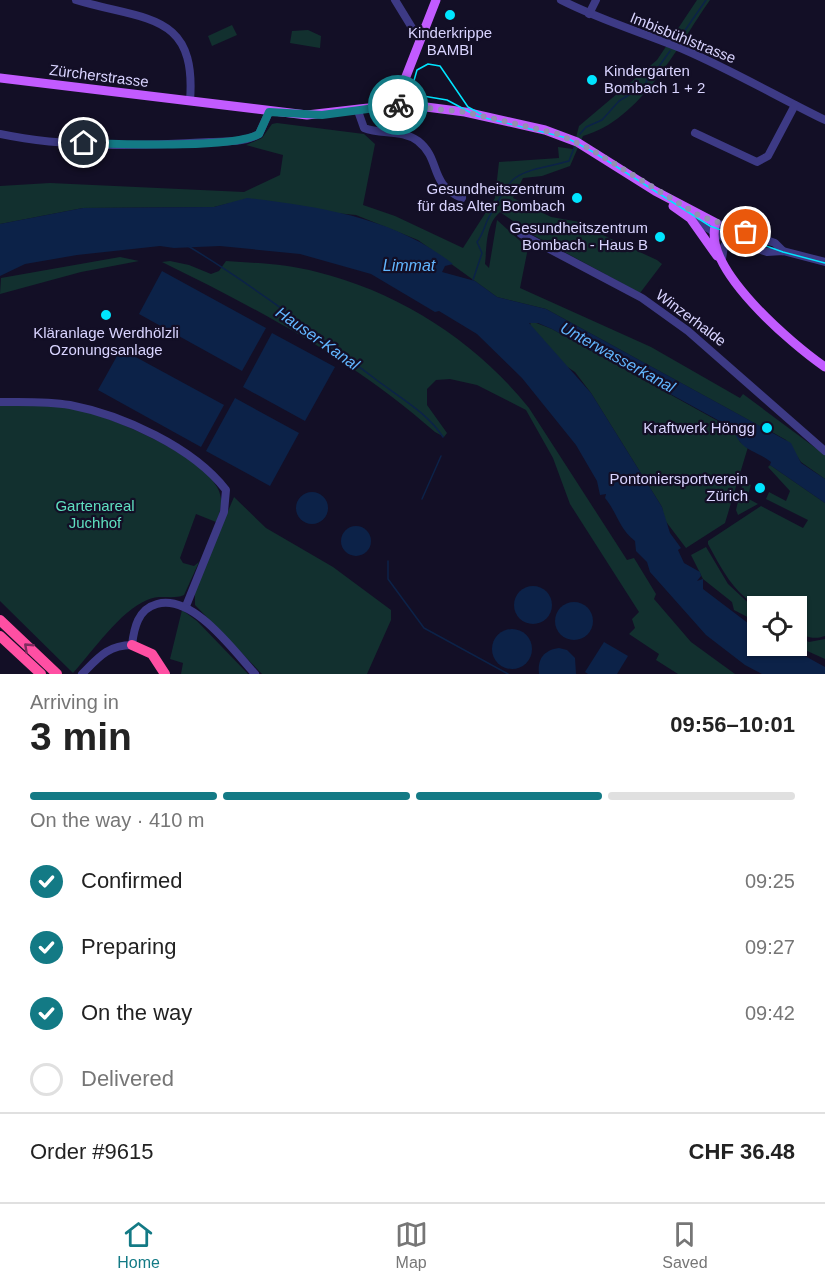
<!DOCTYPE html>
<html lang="en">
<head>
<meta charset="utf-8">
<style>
	body { margin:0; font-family:Arial,sans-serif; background:#f2f2f2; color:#222; height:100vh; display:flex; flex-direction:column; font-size:22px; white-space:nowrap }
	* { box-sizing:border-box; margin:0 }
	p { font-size:20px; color:#767676 }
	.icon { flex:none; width:33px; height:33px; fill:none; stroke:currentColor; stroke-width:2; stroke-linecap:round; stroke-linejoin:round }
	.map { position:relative; height:674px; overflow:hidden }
	.panel { display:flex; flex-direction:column; background:#fff; flex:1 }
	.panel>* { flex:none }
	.tools { position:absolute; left:747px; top:596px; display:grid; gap:12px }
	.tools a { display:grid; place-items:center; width:60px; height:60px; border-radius:0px; background:#fff; box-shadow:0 2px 4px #0004; font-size:30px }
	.pin { position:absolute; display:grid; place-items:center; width:51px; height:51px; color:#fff; margin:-26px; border:3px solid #fff; border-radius:50%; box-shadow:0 2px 6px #0007 }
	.courier { position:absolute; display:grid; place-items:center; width:60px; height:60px; margin:-30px; border:4px solid #137a85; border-radius:50%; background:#fff; color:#222; box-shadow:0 2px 8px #0007 }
	.overview em { font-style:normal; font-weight:600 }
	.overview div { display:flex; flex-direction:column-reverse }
	.overview { display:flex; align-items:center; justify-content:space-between; height:102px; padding:0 30px }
	h1 { font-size:39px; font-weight:600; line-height:45px }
	.bar { display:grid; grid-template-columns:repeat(4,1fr); gap:9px 6px; align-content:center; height:72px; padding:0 30px }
	.bar i { height:8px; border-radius:4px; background:#e0e0e0 }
	.bar .current { background:#137a85 }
	.bar p { grid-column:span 4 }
	.line { display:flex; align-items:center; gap:15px; padding:0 30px; border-top:2px solid #e0e0e0 }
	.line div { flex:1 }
	ol { padding:0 30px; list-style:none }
	li { display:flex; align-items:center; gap:18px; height:66px }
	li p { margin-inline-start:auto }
	li .icon { padding:6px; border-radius:50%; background:#137a85; color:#fff; stroke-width:4 }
	li:last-child { color:#767676 }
	li i { width:33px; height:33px; border:3px solid #e0e0e0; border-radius:50% }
	.menu { display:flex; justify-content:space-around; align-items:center; height:84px; border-top:2px solid #e0e0e0; background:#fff; font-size:16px; color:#767676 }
	.menu a { display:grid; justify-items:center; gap:3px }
	.menu .current { color:#137a85 }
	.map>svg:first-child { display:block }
	.green { fill:#12302f }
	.water { fill:#0c2248 }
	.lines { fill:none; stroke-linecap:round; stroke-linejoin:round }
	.stream { stroke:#0c2248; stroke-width:1.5 }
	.minor { stroke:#3d3a85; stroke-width:8 }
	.major { stroke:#c25bff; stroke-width:9 }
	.highway { stroke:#ff4fa3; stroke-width:10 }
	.tram { stroke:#00e5ff; stroke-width:1.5 }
	.oneway { stroke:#7d2c5e }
	.done { stroke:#948fb3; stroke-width:6; stroke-dasharray:0 10.8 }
	.route { stroke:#137a85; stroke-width:8 }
	.poi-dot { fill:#00e5ff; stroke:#130f26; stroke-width:2 }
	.labels { text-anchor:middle; stroke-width:4.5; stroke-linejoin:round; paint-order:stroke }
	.poi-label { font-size:15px; fill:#d9d4ff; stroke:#130f26; text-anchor:end }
	.street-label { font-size:15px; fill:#d9d4ff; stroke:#130f26 }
	.park-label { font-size:15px; fill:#5fe0c0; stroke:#130f26 }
	.water-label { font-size:16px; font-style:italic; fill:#62b6ff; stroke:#130f26 }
</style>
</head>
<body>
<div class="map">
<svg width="825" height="674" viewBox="0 0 825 674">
	<rect width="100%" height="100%" fill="#130f26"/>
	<!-- green -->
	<g class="green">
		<path d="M697,0H710C677,47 641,120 583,136L570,166L542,176L523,178L513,198L551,217L580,222L581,225L657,260L662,264L640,293L533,235L500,212C485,225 487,247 485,264L489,268L497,220L528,248L520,288L651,347L740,398L743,394L825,455V479L801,462L786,440L772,432L774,427L764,422L761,427L745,418L546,309L497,297L418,240L356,215L230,203L214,207L83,208L0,224V186L50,183L244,192L280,175L283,155L246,145L262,138L272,124L277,123L364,134L375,144L363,205L395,216L463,248L495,198L499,162L559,158L558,147L573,149L579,126L657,60Z"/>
		<polygon points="232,25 237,35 212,46 208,36"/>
		<polygon points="308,30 321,36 320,48 290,43 292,31"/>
		<polygon points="120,257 139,261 81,272 0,294 1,278"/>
		<path d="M170,261L189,265L211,274L219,271L226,261C256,263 287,264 317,272C401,293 475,341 529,408L627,560L634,558L656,594L654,599L691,642L735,674H678L656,660L659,654L629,634L635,628L632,619L639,612L570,504L553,458L526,410L477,385L450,379L436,380L427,389V405L447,433L444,437L435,432C350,358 262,311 162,262Z"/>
		<polygon points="531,321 552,329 736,431 740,442 748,447 725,523 686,548 664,519 662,507 591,393 575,372 566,366 530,326"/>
		<path d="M0,405C26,406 53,404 78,410C113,417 200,455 217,487C224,499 221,510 216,522L196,514L180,558L183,563L194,566L199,562L184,595C173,600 160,594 147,600C120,611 93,651 73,673L0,601Z"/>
		<path d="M770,465L825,503V636C813,640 808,637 797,632L796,606C786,606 768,609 758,605C735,596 720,566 708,544V541L761,506L803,528L808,520L766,499L769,492L786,501L790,491L768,467Z"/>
		<polygon points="743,481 751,485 747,498 758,504 738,515 736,510"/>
		<polygon points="234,497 266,528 333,567 391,610 391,620 367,674 262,674 195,605 195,589"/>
		<polygon points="706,547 728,584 757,611 757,622 734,610 732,602 703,579 691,555"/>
		<polygon points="182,610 197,621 248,674 181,674 183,663 170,659"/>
		<polygon points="797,636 809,642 825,639 825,659 794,645 796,645"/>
	</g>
	<!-- water -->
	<g class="water">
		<path d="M247,198C320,207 393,217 453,264L445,266L442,272L475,281L497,297L546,309L791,443L801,463L825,479V503L770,465L771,462C763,455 748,451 741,443C735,436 734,430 725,424L552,329L538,323H529L591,393L662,507L670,533L681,548L678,550L684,563L700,572L701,576L697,581L703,579V589L757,630L758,645H785L825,667V674H762L745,665L706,635L650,572L647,562L636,551L635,541C619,529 618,514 605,498L606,494L600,495L597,481L576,445L522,378L477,334L439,311L435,312L371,274L300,254L220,246L174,248L160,246L77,255L25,264L0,276V224L83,208L214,207Z"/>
		<polygon points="162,271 266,328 242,371 139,314"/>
		<polygon points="272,333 335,367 305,421 243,387"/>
		<polygon points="121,349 224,405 201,447 98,390"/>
		<polygon points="235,398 299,433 270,486 206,451"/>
		<circle cx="312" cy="508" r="16"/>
		<circle cx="356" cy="541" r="15"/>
		<circle cx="533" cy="605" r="19"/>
		<circle cx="574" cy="621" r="19"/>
		<circle cx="512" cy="649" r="20"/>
		<polygon points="604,642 628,656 617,674 588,674 585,672"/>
		<path d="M559,648L567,650L575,658L576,674H539C537,659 544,650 559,648Z"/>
	</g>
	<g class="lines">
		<!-- stream -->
		<g class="stream">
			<polyline points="677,42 706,0"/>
			<polyline points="580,134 586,127 602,120 619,101 645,85 650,73 657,69 670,51"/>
			<path d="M188,246C253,285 313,332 374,378C397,396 427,412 443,437"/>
			<path d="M473,280L482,253L477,242C484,233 484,226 489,217C495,207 506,184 515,178C529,168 553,166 569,161L574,148"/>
			<polyline points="422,499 441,456"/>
			<polyline points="388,561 388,579 424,628 508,674"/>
		</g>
		<!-- minor -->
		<g class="minor">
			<path d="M76,0C144,21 197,11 190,101"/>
			<polyline points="395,0 414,31 422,35"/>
			<path d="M561,0C602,21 644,33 685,50C733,71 778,97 825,120"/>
			<polyline points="589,14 596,0"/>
			<path d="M358,111L364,128C381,135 402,129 418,141C442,160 428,184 462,198"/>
			<polyline points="695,133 757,162 768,156 795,105"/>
			<path d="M0,134C67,148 141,146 209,142C225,141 244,143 259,134L269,112"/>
			<polyline points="692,219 723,237 767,252 783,251 825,262"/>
			<polyline points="716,223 775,243 783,251"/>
			<polyline points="521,234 642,298 688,331 825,451"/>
			<polyline points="722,259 724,246 732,240"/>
			<path d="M0,402C23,402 47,401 70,405C122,415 193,447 226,490L224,512L186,606"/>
			<path d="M82,674C98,658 108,645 132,645C134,628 138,609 157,604C193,594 233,650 255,674"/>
		</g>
		<!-- major -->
		<g class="major">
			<path d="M0,78L307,115L403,104L465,112L545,130L577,142L655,191L716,223C700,267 793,345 825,367"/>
			<polyline points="403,104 405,79 436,0"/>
			<polyline points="673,206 690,218 717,256"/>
		</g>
		<!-- highway -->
		<g class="highway">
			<polyline points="0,620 57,674"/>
			<polyline points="0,636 41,674"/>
			<polyline points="132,645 152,654 165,674"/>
		</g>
		<!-- tram -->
		<polyline class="tram" points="481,114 468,107 440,66 428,64 417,70 413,84 423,96 447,100 477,116 567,138 595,153 710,226 783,252 825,263"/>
	</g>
	<!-- one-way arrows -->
	<defs><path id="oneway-chevron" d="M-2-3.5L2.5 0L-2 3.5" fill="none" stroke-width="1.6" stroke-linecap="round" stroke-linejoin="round" transform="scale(1.5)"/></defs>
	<use class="oneway" href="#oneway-chevron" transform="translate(28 647) rotate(-137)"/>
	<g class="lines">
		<!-- done -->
		<polyline class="done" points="398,105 465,112 558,134 590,149 700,216 746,232"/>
		<!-- route -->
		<path class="route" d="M84,143C118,144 234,149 259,134L269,112L322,115L398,105"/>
	</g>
	<!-- markers -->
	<g class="poi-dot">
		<circle cx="450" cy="15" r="6"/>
		<circle cx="592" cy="80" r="6"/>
		<circle cx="577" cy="198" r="6"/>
		<circle cx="660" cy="237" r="6"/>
		<circle cx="106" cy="315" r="6"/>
		<circle cx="767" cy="428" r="6"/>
		<circle cx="760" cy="488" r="6"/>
	</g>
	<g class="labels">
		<!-- poi labels -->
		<g class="poi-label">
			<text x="450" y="38" text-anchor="middle">Kinderkrippe<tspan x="450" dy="17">BAMBI</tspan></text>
			<text x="604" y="76" text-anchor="start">Kindergarten<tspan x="604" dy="17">Bombach 1 + 2</tspan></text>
			<text x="565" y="194">Gesundheitszentrum<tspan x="565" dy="17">für das Alter Bombach</tspan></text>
			<text x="648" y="233">Gesundheitszentrum<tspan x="648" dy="17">Bombach - Haus B</tspan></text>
			<text x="106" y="338" text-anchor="middle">Kläranlage Werdhölzli<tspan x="106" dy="17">Ozonungsanlage</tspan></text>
			<text x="755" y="433">Kraftwerk Höngg</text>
			<text x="748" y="484">Pontoniersportverein<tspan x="748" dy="17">Zürich</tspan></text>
		</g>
		<!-- street labels -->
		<g class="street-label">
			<text transform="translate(683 38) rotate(22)" y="5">Imbisbühlstrasse</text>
			<text transform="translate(99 76) rotate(7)" y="5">Zürcherstrasse</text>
			<text transform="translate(691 318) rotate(37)" y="5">Winzerhalde</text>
		</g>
		<!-- park labels -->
		<g class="park-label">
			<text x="95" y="511">Gartenareal<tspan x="95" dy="17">Juchhof</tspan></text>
		</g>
		<!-- water labels -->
		<g class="water-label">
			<text x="409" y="271">Limmat</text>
			<text transform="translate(318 338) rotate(35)" y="6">Hauser-Kanal</text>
			<text transform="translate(618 357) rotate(29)" y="6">Unterwasserkanal</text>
		</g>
	</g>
</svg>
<div class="tools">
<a><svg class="icon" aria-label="locate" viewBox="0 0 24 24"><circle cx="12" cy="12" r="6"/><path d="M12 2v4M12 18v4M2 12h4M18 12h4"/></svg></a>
</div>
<div class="pin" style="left:746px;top:232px;background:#ea580c"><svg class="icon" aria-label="bag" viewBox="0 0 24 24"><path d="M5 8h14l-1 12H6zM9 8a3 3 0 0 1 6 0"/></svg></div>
<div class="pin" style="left:84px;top:143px;background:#1f2937"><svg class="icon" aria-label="home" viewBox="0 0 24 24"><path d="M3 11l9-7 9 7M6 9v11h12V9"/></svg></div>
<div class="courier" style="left:398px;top:105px"><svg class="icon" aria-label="bike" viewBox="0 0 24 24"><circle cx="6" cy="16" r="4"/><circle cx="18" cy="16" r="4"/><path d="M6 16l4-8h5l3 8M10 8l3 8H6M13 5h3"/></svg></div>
</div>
<section class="panel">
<div class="overview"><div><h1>3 min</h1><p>Arriving in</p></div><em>09:56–10:01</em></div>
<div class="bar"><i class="current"></i><i class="current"></i><i class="current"></i><i></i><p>On the way · 410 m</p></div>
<ol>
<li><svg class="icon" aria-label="check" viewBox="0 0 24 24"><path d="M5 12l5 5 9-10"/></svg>Confirmed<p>09:25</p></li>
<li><svg class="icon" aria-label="check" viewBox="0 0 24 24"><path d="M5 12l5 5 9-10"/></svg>Preparing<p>09:27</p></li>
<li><svg class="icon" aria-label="check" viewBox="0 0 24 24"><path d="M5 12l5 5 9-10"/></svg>On the way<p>09:42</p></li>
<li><i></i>Delivered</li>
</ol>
<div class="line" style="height:78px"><div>Order #9615</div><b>CHF 36.48</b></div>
</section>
<nav class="menu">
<a class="current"><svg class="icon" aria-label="home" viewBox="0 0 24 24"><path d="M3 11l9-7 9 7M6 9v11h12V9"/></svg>Home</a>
<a><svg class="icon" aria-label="map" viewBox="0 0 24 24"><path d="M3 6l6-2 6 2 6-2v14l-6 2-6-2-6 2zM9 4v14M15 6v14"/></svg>Map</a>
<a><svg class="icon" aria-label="saved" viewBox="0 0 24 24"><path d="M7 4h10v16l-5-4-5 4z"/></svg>Saved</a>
</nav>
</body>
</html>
